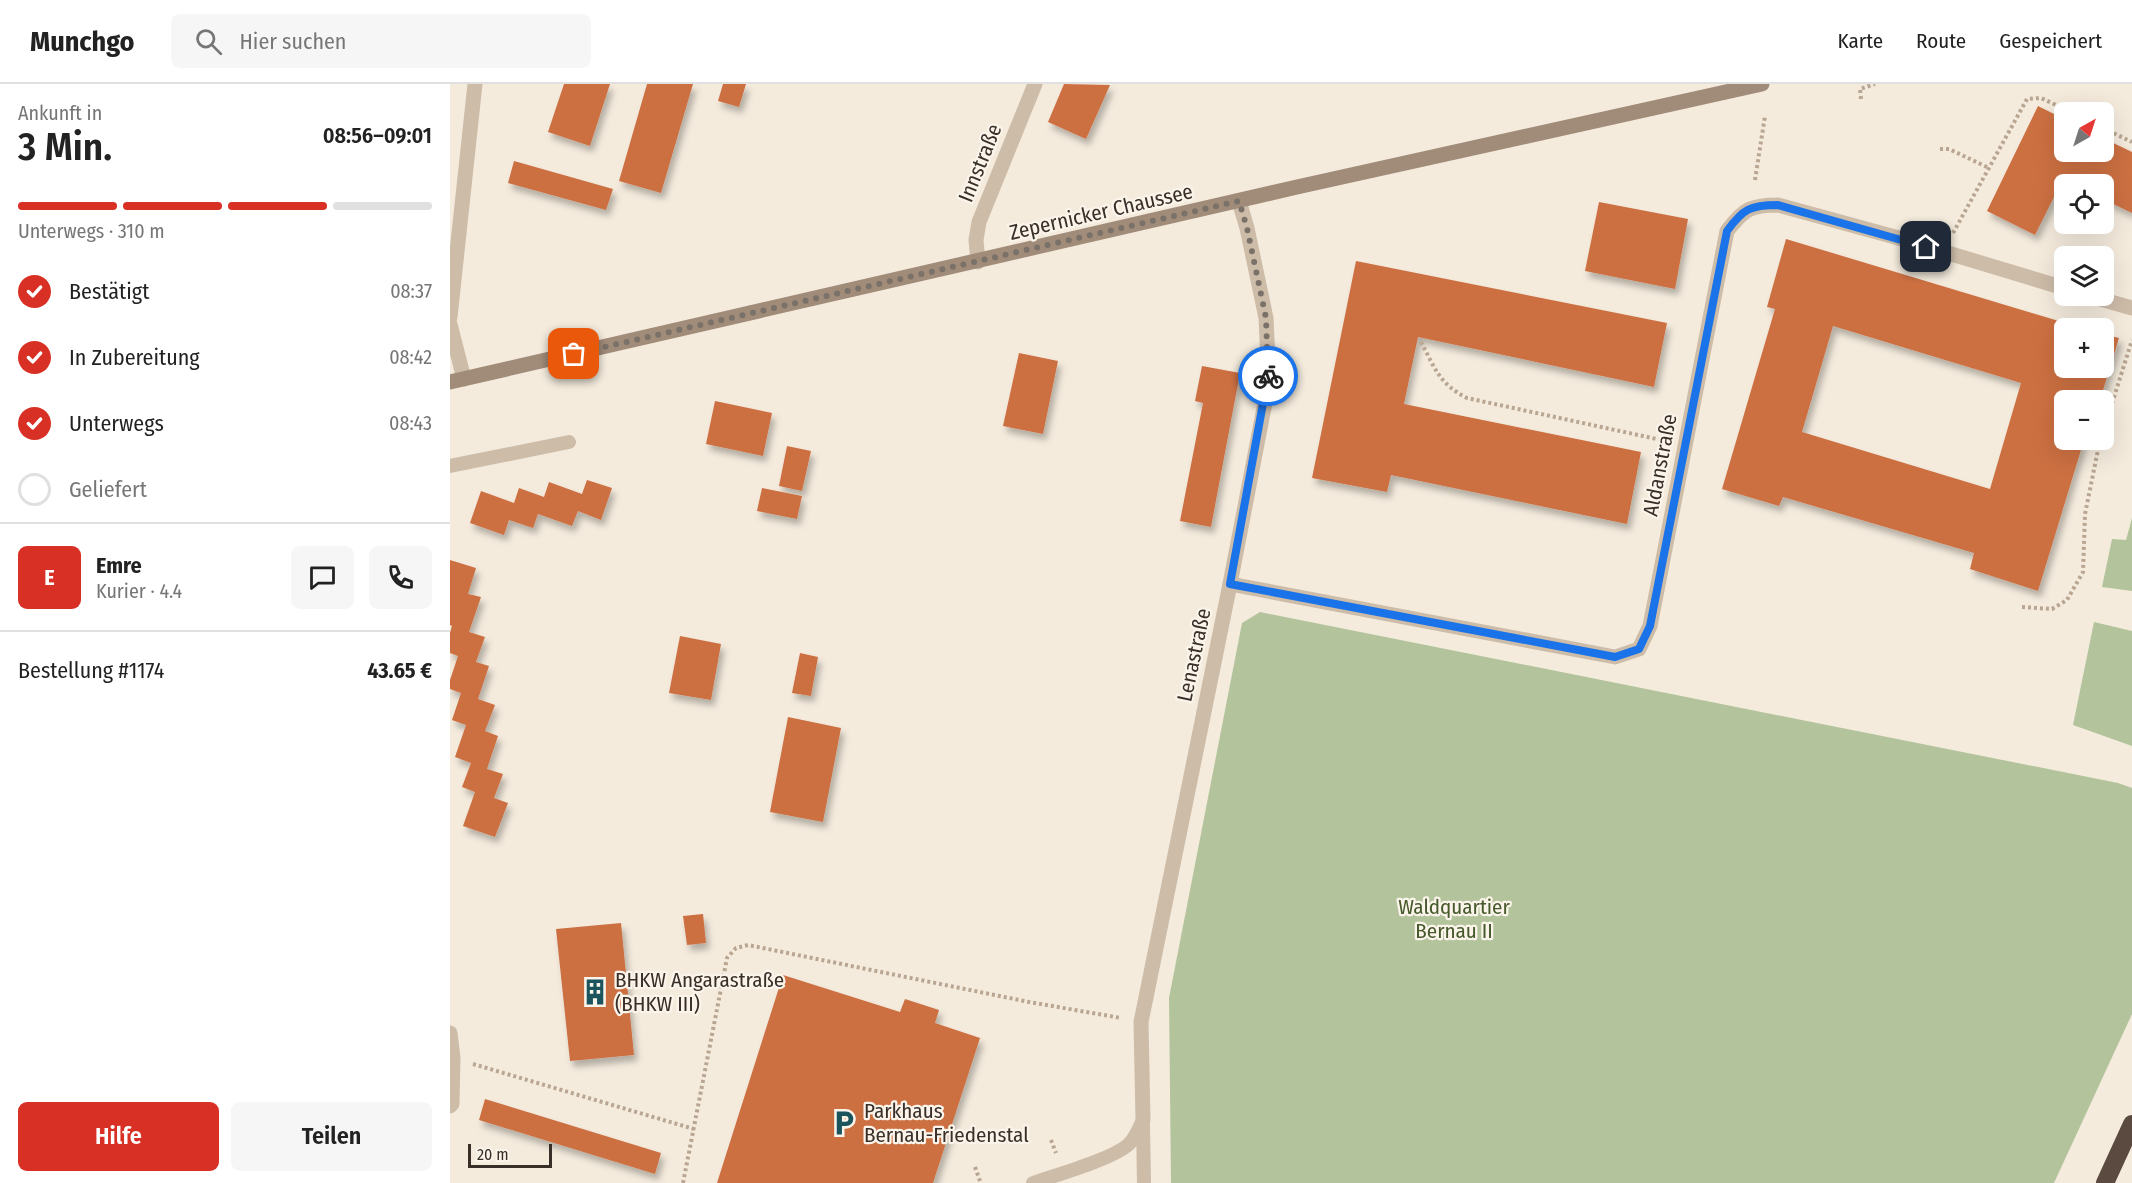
<!DOCTYPE html>
<html lang="de">
<head>
<meta charset="utf-8">
<style>
	body { margin:0; font-family:"Fira Sans Condensed",sans-serif; background:#f6f6f6; color:#222; height:100vh; display:flex; flex-direction:column; font-size:22px; white-space:nowrap }
	* { box-sizing:border-box; margin:0 }
	p { font-size:20px; color:#767676 }
	.icon { flex:none; width:33px; height:33px; fill:none; stroke:currentColor; stroke-width:2; stroke-linecap:round; stroke-linejoin:round }
	.map { position:relative; flex:1; overflow:hidden }
	.side { display:flex; flex-direction:column; background:#fff; width:450px }
	.side>* { flex:none }
	.needle { width:39px; rotate:39deg }
	.tools { position:absolute; left:1604px; top:18px; display:grid; gap:12px }
	.tools a { display:grid; place-items:center; width:60px; height:60px; border-radius:9px; background:#fff; box-shadow:0 6px 24px #0002; font-size:30px }
	.scale { position:absolute; left:18px; bottom:15px; width:84px; box-sizing:border-box; padding-left:6px; border:3px solid #392f29; border-top:0; font-size:16px; line-height:21px; white-space:nowrap; color:#392f29; -webkit-text-stroke:4px #fbf4ea; paint-order:stroke }
	.pin { position:absolute; display:grid; place-items:center; width:51px; height:51px; color:#fff; margin:-26px; border-radius:12px; box-shadow:0 3px 9px #0006 }
	.courier { position:absolute; display:grid; place-items:center; width:60px; height:60px; margin:-30px; border:4px solid #1a73e8; border-radius:50%; background:#fff; color:#222; box-shadow:0 2px 8px #0007 }
	.head em { font-style:normal; font-weight:600 }
	.head div { display:flex; flex-direction:column-reverse }
	.head { display:flex; align-items:center; justify-content:space-between; height:102px; padding:0 18px }
	h1 { font-size:39px; font-weight:600; line-height:45px }
	.bar { display:grid; grid-template-columns:repeat(4,1fr); gap:9px 6px; align-content:center; height:72px; padding:0 18px }
	.bar i { height:8px; border-radius:4px; background:#e0e0e0 }
	.bar .on { background:#d93025 }
	.bar p { grid-column:span 4 }
	.line { display:flex; align-items:center; gap:15px; padding:0 18px; border-top:2px solid #e0e0e0 }
	.line div { flex:1 }
	.round { display:grid; place-items:center; flex:none; width:63px; height:63px; border-radius:9px; background:#f6f6f6 }
	ol { padding:0 18px; list-style:none }
	li { display:flex; align-items:center; gap:18px; height:66px }
	li p { margin-inline-start:auto }
	li .icon { padding:6px; border-radius:50%; background:#d93025; color:#fff; stroke-width:4 }
	li:last-child { color:#767676 }
	li i { width:33px; height:33px; border:3px solid #e0e0e0; border-radius:50% }
	.action { display:flex; gap:12px; margin-top:auto; padding:12px 18px }
	.action a { flex:1; height:69px; border-radius:9px; background:#d93025; color:#fff; font-size:24px; font-weight:600; line-height:69px; text-align:center }
	.action a+a { background:#f6f6f6; color:#222 }
	header { display:flex; align-items:center; gap:36px; box-sizing:border-box; height:84px; padding:0 30px; background:#fff; border-bottom:2px solid #e0e0e0 }
	header strong { font-size:28px }
	nav { display:flex; gap:33px; margin-inline-start:auto; font-size:21px }
	.search { width:420px; height:54px; background:#f6f6f6; display:flex; align-items:center; gap:15px; box-sizing:border-box; padding:0 21px; border-radius:9px; color:#767676; font-size:22px }
	main { display:flex; flex:1; min-height:0 }
	.map>svg:first-child { display:block }
	.green { fill:#b3c49c }
	.building { fill:#cc6f43; fill-rule:evenodd; filter:url(#shadow) }
	.lines { fill:none; stroke-linecap:round; stroke-linejoin:round }
	.path { stroke:#b9a692; stroke-width:4; stroke-dasharray:3 3; stroke-linecap:butt }
	.lane { stroke:#cdbca8; stroke-width:14 }
	.street { stroke:#cdbca8; stroke-width:15 }
	.secondary { stroke:#a18b79; stroke-width:15 }
	.highway { stroke:#5b4a3f; stroke-width:18 }
	.done { stroke:#7a7168; stroke-width:6; stroke-dasharray:0 10.8 }
	.route { stroke:#1a73e8; stroke-width:8 }
	.labels { text-anchor:middle; stroke-width:4.5; stroke-linejoin:round; paint-order:stroke }
	.street-label { font-size:21px; fill:#392f29; stroke:#fbf4ea }
	.park-label { font-size:21px; fill:#45592b; stroke:#fbf4ea }
	.poi-label { font-size:21px; fill:#392f29; stroke:#fbf4ea; text-anchor:start }
</style>
</head>
<body>
<header>
<strong>Munchgo</strong>
<div class="search"><svg class="icon" aria-label="search" viewBox="0 0 24 24"><circle cx="10" cy="10" r="6"/><path d="M15 15l6 6"/></svg>Hier suchen</div>
<nav><a>Karte</a><a>Route</a><a>Gespeichert</a></nav>
</header>
<main>
<section class="side">
<div class="head"><div><h1>3 Min.</h1><p>Ankunft in</p></div><em>08:56–09:01</em></div>
<div class="bar"><i class="on"></i><i class="on"></i><i class="on"></i><i></i><p>Unterwegs · 310 m</p></div>
<ol>
<li><svg class="icon" aria-label="check" viewBox="0 0 24 24"><path d="M5 12l5 5 9-10"/></svg>Bestätigt<p>08:37</p></li>
<li><svg class="icon" aria-label="check" viewBox="0 0 24 24"><path d="M5 12l5 5 9-10"/></svg>In Zubereitung<p>08:42</p></li>
<li><svg class="icon" aria-label="check" viewBox="0 0 24 24"><path d="M5 12l5 5 9-10"/></svg>Unterwegs<p>08:43</p></li>
<li><i></i>Geliefert</li>
</ol>
<div class="line" style="height:108px"><b class="round" style="background:#d93025;color:#fff">E</b><div><b>Emre</b><p>Kurier · 4.4</p></div><a class="round"><svg class="icon" aria-label="chat" viewBox="0 0 24 24"><path d="M4 5h16v11H9l-5 4z"/></svg></a><a class="round"><svg class="icon" aria-label="phone" viewBox="0 0 24 24"><path d="M5 4h4l2 5-3 2q2 4 5 5l2-3 5 2v4C11 20 4 13 5 4z"/></svg></a></div>
<div class="line" style="height:78px"><div>Bestellung #1174</div><b>43.65 €</b></div>
<div class="action"><a>Hilfe</a><a>Teilen</a></div>
</section>
<div class="map">
<svg width="1682" height="1099" viewBox="0 0 1682 1099">
	<defs>
		<filter id="shadow"><feDropShadow dx="3.5" dy="6" stdDeviation="3" flood-color="#0004"/></filter>
	</defs>
	<rect width="100%" height="100%" fill="#f4ebdd"/>
	<!-- green -->
	<g class="green">
		<polygon points="1682,434 1682,507 1652,503 1662,455 1676,456"/>
		<polygon points="810,528 1668,699 1682,704 1682,930 1604,1099 721,1099 719,914 792,539"/>
		<polygon points="1644,538 1682,547 1682,662 1623,641"/>
	</g>
	<!-- building -->
	<g class="building">
		<polygon points="114,0 160,0 140,62 98,48"/>
		<polygon points="197,0 243,0 211,109 169,97"/>
		<polygon points="273,0 296,0 289,23 268,17"/>
		<polygon points="614,0 660,1 636,55 598,38"/>
		<polygon points="1588,22 1614,35 1614,68 1653,68 1653,54 1682,68 1682,129 1653,115 1653,100 1624,100 1613,95 1585,151 1537,127"/>
		<polygon points="64,77 163,105 156,126 58,99"/>
		<polygon points="1149,118 1238,135 1225,205 1135,187"/>
		<path d="M1336,155L1632,244H1614V284H1653V250L1669,254L1650,316H1614V356H1634L1588,507L1520,485L1524,469L1333,413L1329,422L1272,405L1325,225L1317,223ZM1383,242L1571,299L1540,405L1352,348Z"/>
		<polygon points="906,177 1217,239 1204,303 968,253 954,320 1191,368 1177,440 941,391 937,408 862,394"/>
		<polygon points="569,269 608,277 593,350 553,342"/>
		<polygon points="752,282 790,289 761,443 730,437 753,319 745,317"/>
		<polygon points="265,317 322,329 313,372 256,360"/>
		<polygon points="337,362 361,367 352,407 329,402"/>
		<polygon points="137,396 162,404 151,436 128,427 122,442 88,430 83,444 59,436 54,451 20,439 31,407 64,419 69,404 94,413 99,398 132,410"/>
		<polygon points="312,404 352,412 347,435 307,427"/>
		<polygon points="0,476 26,484 18,510 31,513 19,548 35,553 26,578 39,582 28,615 45,621 35,647 48,652 37,685 53,690 44,714 58,719 45,753 13,742 25,708 12,703 21,679 5,673 16,641 2,636 11,609 0,605 0,596 8,572 0,569 0,549 2,542 0,541"/>
		<polygon points="230,552 271,560 261,616 219,609"/>
		<polygon points="350,569 368,573 361,612 342,609"/>
		<polygon points="338,633 391,644 373,738 320,728"/>
		<polygon points="253,830 256,859 237,861 233,832"/>
		<polygon points="171,839 184,971 120,977 106,845"/>
		<polygon points="333,891 450,928 455,915 489,926 485,939 530,954 483,1099 267,1099"/>
		<polygon points="35,1015 211,1069 205,1090 29,1036"/>
	</g>
	<g class="lines">
		<!-- path -->
		<g class="path">
			<polyline points="1411,15 1410,5 1425,0"/>
			<polyline points="1653,44 1682,58"/>
			<polyline points="1490,65 1499,65 1539,84"/>
			<polyline points="1305,96 1315,32"/>
			<polyline points="1503,149 1577,15 1591,14 1621,28"/>
			<path d="M971,258C985,284 989,300 1017,314L1216,357"/>
			<polyline points="1653,348 1682,256"/>
			<polyline points="1572,523 1602,525 1617,516 1633,488 1635,430 1650,356"/>
			<polyline points="23,980 244,1045"/>
			<polyline points="601,1056 606,1069"/>
			<polyline points="525,1083 530,1097"/>
			<polyline points="233,1099 277,874 286,864 298,861 579,918 671,934"/>
		</g>
		<!-- lane -->
		<g class="lane">
			<polyline points="0,382 119,358"/>
			<polyline points="693,1041 694,1099"/>
			<path d="M583,1099C606,1091 663,1075 679,1060C686,1053 689,1044 693,1036"/>
		</g>
		<!-- street -->
		<g class="street">
			<polyline points="528,178 526,156 529,138 585,0"/>
			<polyline points="1640,212 1682,224"/>
			<polyline points="0,233 25,0"/>
			<polyline points="0,240 14,295"/>
			<path d="M780,500L1165,573L1189,565L1200,542L1277,147C1294,125 1300,121 1328,121L1445,153L1614,204"/>
			<polyline points="0,949 3,974 2,1020 0,1022"/>
			<polyline points="693,1036 691,938 780,500 819,298 816,234 797,144 789,117"/>
		</g>
		<!-- secondary -->
		<polyline class="secondary" points="0,298 847,103 1312,0"/>
		<!-- highway -->
		<polyline class="highway" points="1655,1099 1682,1040"/>
	</g>
	<g class="lines">
		<!-- done -->
		<polyline class="done" points="124,270 789,117 797,144 816,234 818,292"/>
		<!-- route -->
		<path class="route" d="M818,292L780,500L1165,573L1189,565L1200,542L1277,147C1293,125 1300,121 1328,121L1476,163"/>
	</g>
	<!-- icons -->
	<defs>
		<g id="building-bare" transform="scale(2.07)"><path d="M-4-6H4V6H1V3H-1V6H-4ZM-2.5-4.3h1.7v1.8h-1.7ZM.8-4.3h1.7v1.8H.8ZM-2.5-1h1.7V.8h-1.7ZM.8-1h1.7V.8H.8Z" fill="#1b545d" stroke="#fbf4ea" stroke-width="2.5" paint-order="stroke"/></g>
		<g id="parking-bare" transform="scale(2.07)"><path d="M-3.5-5.5H1a3.5 3.5 0 0 1 0 7H-1V5.5H-3.5ZM-1-3.4V-.6H.8a1.4 1.4 0 0 0 0-2.8Z" fill="#1b545d" stroke="#fbf4ea" stroke-width="2.5" paint-order="stroke"/></g>
	</defs>
	<g fill-rule="evenodd">
		<use href="#building-bare" x="145" y="908"/>
		<use href="#parking-bare" x="394" y="1039"/>
	</g>
	<g class="labels">
		<!-- street labels -->
		<g class="street-label">
			<text transform="translate(530 79) rotate(-68)" y="7">Innstraße</text>
			<text transform="translate(651 128) rotate(-13)" y="7">Zepernicker Chaussee</text>
			<text transform="translate(1210 381) rotate(-79)" y="7">Aldanstraße</text>
			<text transform="translate(744 571) rotate(-78)" y="7">Lenastraße</text>
		</g>
		<!-- park labels -->
		<g class="park-label">
			<text x="1004" y="830">Waldquartier<tspan x="1004" dy="24">Bernau II</tspan></text>
		</g>
		<!-- poi labels -->
		<g class="poi-label">
			<text x="165" y="903">BHKW Angarastraße<tspan x="165" dy="24">(BHKW III)</tspan></text>
			<text x="414" y="1034">Parkhaus<tspan x="414" dy="24">Bernau-Friedenstal</tspan></text>
		</g>
	</g>
</svg>
<div class="tools">
<a><svg class="needle" viewBox="-14 -14 28 28"><path d="M0-13l5 13h-10z" fill="#e53935"/><path d="M0 13l5-13h-10z" fill="#767676"/></svg></a>
<a><svg class="icon" aria-label="locate" viewBox="0 0 24 24"><circle cx="12" cy="12" r="6"/><path d="M12 2v4M12 18v4M2 12h4M18 12h4"/></svg></a>
<a><svg class="icon" aria-label="layers" viewBox="0 0 24 24"><path d="M12 4l9 5-9 5-9-5zM3 14l9 5 9-5"/></svg></a>
<a>+</a>
<a>−</a>
</div>
<div class="scale">20 m</div>
<div class="pin" style="left:124px;top:270px;background:#ea580c"><svg class="icon" aria-label="bag" viewBox="0 0 24 24"><path d="M5 8h14l-1 12H6zM9 8a3 3 0 0 1 6 0"/></svg></div>
<div class="pin" style="left:1476px;top:163px;background:#1f2937"><svg class="icon" aria-label="home" viewBox="0 0 24 24"><path d="M3 11l9-7 9 7M6 9v11h12V9"/></svg></div>
<div class="courier" style="left:818px;top:292px"><svg class="icon" aria-label="bike" viewBox="0 0 24 24"><circle cx="6" cy="16" r="4"/><circle cx="18" cy="16" r="4"/><path d="M6 16l4-8h5l3 8M10 8l3 8H6M13 5h3"/></svg></div>
</div>
</main>
</body>
</html>
